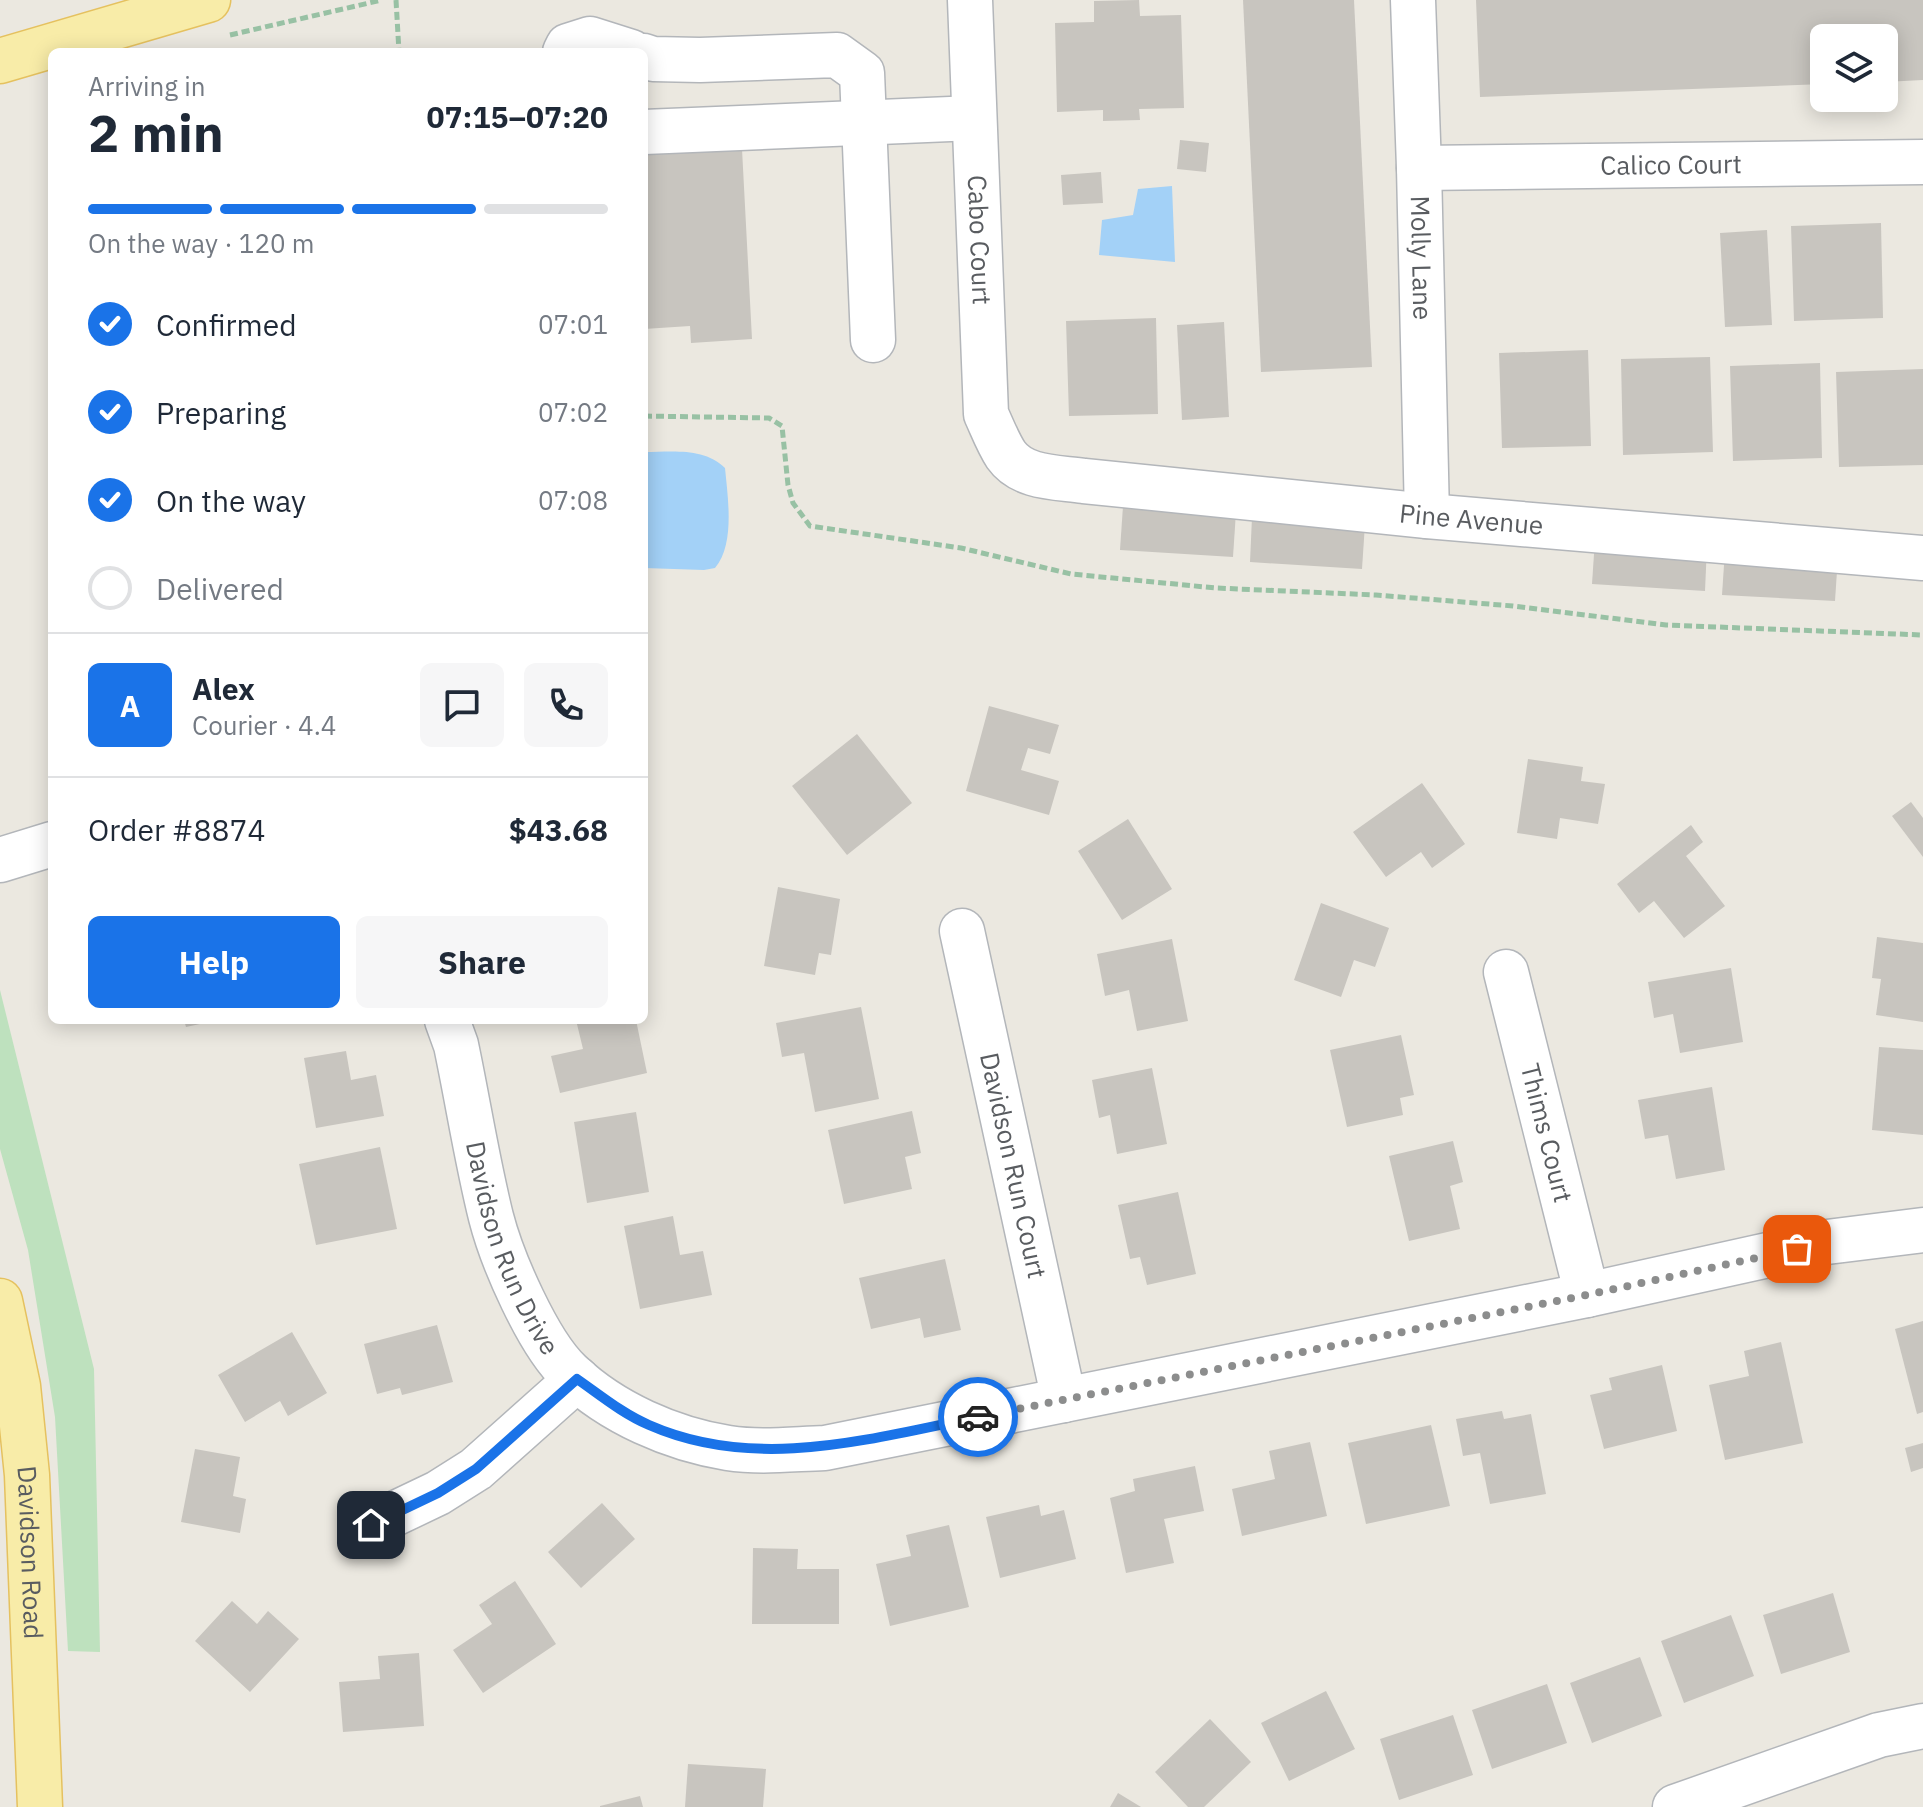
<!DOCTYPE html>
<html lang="en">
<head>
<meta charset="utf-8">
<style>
	body { margin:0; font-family:"IBM Plex Sans",sans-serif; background:#f6f6f7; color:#1f2937; height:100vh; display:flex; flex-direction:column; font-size:30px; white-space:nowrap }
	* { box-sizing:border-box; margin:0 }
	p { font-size:26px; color:#747a83 }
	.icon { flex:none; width:44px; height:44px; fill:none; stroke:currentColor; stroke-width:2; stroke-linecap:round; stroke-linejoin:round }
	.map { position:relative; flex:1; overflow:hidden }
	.sheet { position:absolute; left:48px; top:48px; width:600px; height:976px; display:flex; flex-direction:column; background:#fff; border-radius:12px; box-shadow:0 4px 20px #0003 }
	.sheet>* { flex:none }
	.buttons { position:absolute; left:1810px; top:24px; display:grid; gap:16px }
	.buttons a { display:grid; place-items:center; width:88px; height:88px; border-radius:12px; background:#fff; box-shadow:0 4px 20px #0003; font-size:40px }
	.pin { position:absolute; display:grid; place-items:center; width:68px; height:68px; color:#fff; margin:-34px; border-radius:16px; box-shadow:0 4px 12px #0006 }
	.courier { position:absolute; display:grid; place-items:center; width:80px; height:80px; margin:-40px; border:6px solid #1a73e8; border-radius:50%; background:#fff; color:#222; box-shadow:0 2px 10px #0007 }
	.headline em { font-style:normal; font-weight:800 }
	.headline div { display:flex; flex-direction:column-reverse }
	.headline { display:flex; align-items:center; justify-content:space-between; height:136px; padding:0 40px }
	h1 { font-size:52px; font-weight:800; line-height:60px }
	.bar { display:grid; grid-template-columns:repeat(4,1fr); gap:12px 8px; align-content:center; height:96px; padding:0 40px }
	.bar i { height:10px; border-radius:6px; background:#e0e1e3 }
	.bar .current { background:#1a73e8 }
	.bar p { grid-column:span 4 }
	.line { display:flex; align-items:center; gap:20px; padding:0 40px; border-top:2px solid #e0e1e3 }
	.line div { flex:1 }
	.round { display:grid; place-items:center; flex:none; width:84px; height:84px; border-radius:12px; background:#f6f6f7 }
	ol { padding:0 40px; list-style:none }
	li { display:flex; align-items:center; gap:24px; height:88px }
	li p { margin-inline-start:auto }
	li .icon { padding:8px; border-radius:50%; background:#1a73e8; color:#fff; stroke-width:4 }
	li:last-child { color:#747a83 }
	li i { width:44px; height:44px; border:4px solid #e0e1e3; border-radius:50% }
	.button { display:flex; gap:16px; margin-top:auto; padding:16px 40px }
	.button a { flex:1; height:92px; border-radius:12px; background:#1a73e8; color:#fff; font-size:32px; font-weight:800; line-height:92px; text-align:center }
	.button a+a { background:#f6f6f7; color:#1f2937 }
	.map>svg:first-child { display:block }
	.green { fill:#bee1be }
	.water { fill:#a3d1f7 }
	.building { fill:#c8c5bf }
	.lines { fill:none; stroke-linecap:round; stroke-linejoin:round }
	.minor-casing { stroke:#b3b6ba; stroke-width:47 }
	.major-casing { stroke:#e5c15f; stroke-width:47 }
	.path { stroke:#98c1a4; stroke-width:5; stroke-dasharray:8 4; stroke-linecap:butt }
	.minor { stroke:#fff; stroke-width:44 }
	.major { stroke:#f8eca8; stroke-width:44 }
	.done { stroke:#8c8d8d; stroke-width:8; stroke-dasharray:0 14.4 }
	.route { stroke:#1a73e8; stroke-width:10 }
	.labels { text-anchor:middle; stroke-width:7; stroke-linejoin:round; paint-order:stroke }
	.street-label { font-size:26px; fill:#595c60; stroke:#fff }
</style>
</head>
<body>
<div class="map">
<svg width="1923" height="1807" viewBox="0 0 1923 1807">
	<rect width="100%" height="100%" fill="#ebe8e0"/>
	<!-- green -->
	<polygon class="green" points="0,990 94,1369 100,1652 68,1651 55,1417 28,1250 0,1149"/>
	<!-- water -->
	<g class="water">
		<polygon points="1172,186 1175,262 1099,255 1102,220 1133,215 1138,189"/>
		<path d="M644,452C672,452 704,447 725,468C728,499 735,544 715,568L704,570L644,568Z"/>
	</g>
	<!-- building -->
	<g class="building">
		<polygon points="1139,0 1140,16 1181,15 1184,108 1139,109 1140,120 1103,121 1103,110 1057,112 1055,23 1094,22 1094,1"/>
		<polygon points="1243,0 1354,0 1372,367 1261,372"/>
		<polygon points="1476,0 1923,0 1923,80 1884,82 1884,38 1824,38 1824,84 1480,97"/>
		<polygon points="1180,140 1209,143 1206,172 1177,169"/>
		<polygon points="742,149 752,339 691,343 690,326 644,329 644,150"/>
		<polygon points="1101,172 1103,203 1063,205 1061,175"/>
		<polygon points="1881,223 1883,318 1794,321 1791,226"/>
		<polygon points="1767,230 1772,325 1725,327 1720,233"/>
		<polygon points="1156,318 1158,414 1069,416 1066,321"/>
		<polygon points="1224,322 1229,417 1182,420 1177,325"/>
		<polygon points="1588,350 1591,446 1502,448 1499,353"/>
		<polygon points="1710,357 1713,452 1623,455 1621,359"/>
		<polygon points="1820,363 1822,458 1733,461 1730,366"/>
		<polygon points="1923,369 1923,465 1839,467 1836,372"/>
		<polygon points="1123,506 1236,512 1233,557 1120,550"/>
		<polygon points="1252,517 1365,524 1362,569 1250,562"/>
		<polygon points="1595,539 1707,546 1705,591 1592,584"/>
		<polygon points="1725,550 1838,556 1835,601 1722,595"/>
		<polygon points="989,706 1059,725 1050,754 1028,748 1021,770 1059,781 1049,815 966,791"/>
		<polygon points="857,734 912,803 847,855 792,786"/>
		<polygon points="1528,759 1583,767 1581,781 1605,784 1598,824 1560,818 1557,839 1517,833"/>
		<polygon points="1422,783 1465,844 1432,868 1421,852 1386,877 1353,832"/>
		<polygon points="1911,802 1923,818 1923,857 1892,816"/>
		<polygon points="1128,819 1172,889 1122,920 1078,851"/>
		<polygon points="1691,825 1703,842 1686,856 1725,906 1684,938 1654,901 1639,913 1617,884"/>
		<polygon points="778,887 840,899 831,955 819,953 815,975 764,966"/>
		<polygon points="1321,903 1389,928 1375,967 1354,960 1341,997 1294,980"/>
		<polygon points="1877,937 1923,943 1923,1022 1876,1015 1881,979 1872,978"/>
		<polygon points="1172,939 1188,1021 1137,1031 1129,990 1105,996 1097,954"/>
		<polygon points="1731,968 1743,1042 1680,1053 1673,1014 1654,1018 1648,982"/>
		<polygon points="861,1007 879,1099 815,1112 804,1053 782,1057 776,1023"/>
		<polygon points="184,1020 214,1020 214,1021 186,1027"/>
		<polygon points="576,1020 636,1020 647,1073 560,1093 551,1056 583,1049"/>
		<polygon points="1401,1035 1414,1095 1400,1098 1403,1115 1347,1127 1330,1050"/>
		<polygon points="1879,1047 1923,1050 1923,1135 1872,1130"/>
		<polygon points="346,1051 351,1080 376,1075 384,1116 316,1128 304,1058"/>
		<polygon points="1152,1068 1167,1144 1117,1154 1110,1115 1099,1118 1092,1080"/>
		<polygon points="1712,1087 1725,1170 1676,1179 1668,1135 1645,1139 1638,1100"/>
		<polygon points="912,1111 921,1153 905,1157 912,1189 844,1204 828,1130"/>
		<polygon points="636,1112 649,1192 587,1203 574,1122"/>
		<polygon points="1453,1141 1463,1182 1450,1186 1460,1229 1409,1241 1389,1156"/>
		<polygon points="380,1147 397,1229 316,1245 299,1164"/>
		<polygon points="1178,1192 1196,1274 1147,1285 1140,1257 1130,1259 1118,1205"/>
		<polygon points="673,1216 680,1255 703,1251 712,1295 640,1309 624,1226"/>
		<polygon points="945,1259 961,1330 924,1338 920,1318 871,1329 859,1278"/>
		<polygon points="1923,1321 1923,1412 1917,1414 1895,1329"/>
		<polygon points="437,1325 453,1382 402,1395 400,1388 377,1394 364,1344"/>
		<polygon points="292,1332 327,1393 288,1416 280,1401 245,1422 218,1375"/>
		<polygon points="1781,1342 1803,1443 1725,1460 1709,1385 1749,1376 1744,1351"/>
		<polygon points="1662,1365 1677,1431 1604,1449 1590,1395 1612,1390 1609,1378"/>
		<polygon points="1502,1411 1504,1419 1531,1414 1546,1494 1490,1504 1480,1453 1463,1456 1456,1419"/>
		<polygon points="1431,1425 1450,1506 1366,1524 1348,1443"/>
		<polygon points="1310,1442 1327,1516 1242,1536 1232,1489 1275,1479 1269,1451"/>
		<polygon points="1923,1443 1923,1468 1911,1472 1905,1448"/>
		<polygon points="195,1449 240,1457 233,1496 246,1499 240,1533 181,1522"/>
		<polygon points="1195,1466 1204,1511 1164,1519 1174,1563 1126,1573 1110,1498 1135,1491 1133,1479"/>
		<polygon points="602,1503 635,1539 581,1588 548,1552"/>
		<polygon points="1039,1505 1041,1516 1064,1510 1076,1559 1000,1578 986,1517"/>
		<polygon points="949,1525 969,1607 890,1626 876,1564 911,1556 906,1535"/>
		<polygon points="753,1548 798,1549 797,1569 839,1569 839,1624 752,1624"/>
		<polygon points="515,1581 556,1644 483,1693 453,1650 492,1624 479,1605"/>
		<polygon points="1833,1593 1850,1652 1781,1674 1763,1615"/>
		<polygon points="232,1601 257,1624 268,1611 299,1639 250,1692 195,1641"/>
		<polygon points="1731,1615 1754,1676 1684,1703 1661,1641"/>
		<polygon points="419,1653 424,1726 343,1732 339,1682 380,1679 378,1656"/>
		<polygon points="1640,1657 1662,1716 1592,1743 1570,1683"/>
		<polygon points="1547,1684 1567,1743 1492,1769 1472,1710"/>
		<polygon points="1326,1691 1355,1749 1289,1781 1261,1723"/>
		<polygon points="1453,1715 1473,1775 1399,1800 1380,1739"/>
		<polygon points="1210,1719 1251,1762 1204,1807 1188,1807 1155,1772"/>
		<polygon points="688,1764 766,1769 763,1807 685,1807"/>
		<polygon points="1118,1793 1141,1807 1110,1807"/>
		<polygon points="640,1796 643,1807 600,1807 600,1806"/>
	</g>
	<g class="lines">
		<!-- minor casing -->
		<g class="minor-casing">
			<g id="minor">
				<path id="s1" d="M970,0L986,414C992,427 998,443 1006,455C1023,479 1058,477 1084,481L1427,516L1923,558"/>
				<path id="s2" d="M1413,0L1419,168L1427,516"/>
				<polyline points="565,52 568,46 590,39 631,52"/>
				<polyline points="644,56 653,59 700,60 837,55 862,73 873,340"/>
				<polyline points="644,132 974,118"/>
				<path id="s3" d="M1419,168L1923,162"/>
				<polyline points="0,860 52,844"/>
				<path id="s4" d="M962,931L1064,1400"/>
				<path id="s5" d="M1506,972L1587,1295"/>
				<path id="s6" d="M447,1020L456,1045C468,1102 477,1161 491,1217C502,1260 538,1343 570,1373C612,1413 672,1439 728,1448C760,1453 792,1449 825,1448L1587,1295L1827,1242L1923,1230"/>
				<polyline points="371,1525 438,1493 476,1469 577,1379"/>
				<polyline points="1675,1807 1879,1735 1923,1726"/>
			</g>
		</g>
		<!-- major casing -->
		<g class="major-casing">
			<g id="major">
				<polyline points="0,61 208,0"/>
				<path id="s7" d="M0,1301L18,1386L27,1475L40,1807"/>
			</g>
		</g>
		<!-- path -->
		<g class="path">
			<polyline points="396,0 399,52"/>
			<polyline points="230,35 382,0"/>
			<polyline points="644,416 769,418 782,426 788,485 793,503 810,526 961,548 1071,574 1216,588 1376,595 1513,606 1666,625 1923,635"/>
		</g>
		<!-- minor -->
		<use href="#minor" class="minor"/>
		<!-- major -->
		<use href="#major" class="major"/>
	</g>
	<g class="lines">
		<!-- done -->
		<polyline class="done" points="978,1417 1587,1295 1797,1249"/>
		<!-- route -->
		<path class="route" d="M371,1525L438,1493L476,1469L577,1379C600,1395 623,1414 649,1425C756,1472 869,1439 978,1417"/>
	</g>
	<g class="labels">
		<!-- street labels -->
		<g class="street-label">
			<text dy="9" stroke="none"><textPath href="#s3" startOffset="252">Calico Court</textPath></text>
			<text dy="9" stroke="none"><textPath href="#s1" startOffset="240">Cabo Court</textPath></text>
			<text dy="9" stroke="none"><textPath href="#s2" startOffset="258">Molly Lane</textPath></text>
			<text dy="9" stroke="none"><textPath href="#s1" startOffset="934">Pine Avenue</textPath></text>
			<text dy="9" stroke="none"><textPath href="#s5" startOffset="166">Thims Court</textPath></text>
			<text dy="9" stroke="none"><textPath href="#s4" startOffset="240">Davidson Run Court</textPath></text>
			<text dy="9" stroke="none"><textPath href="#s6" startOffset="238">Davidson Run Drive</textPath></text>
			<text dy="9" stroke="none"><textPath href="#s7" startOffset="254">Davidson Road</textPath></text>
		</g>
	</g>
</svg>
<div class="buttons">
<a><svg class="icon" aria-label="layers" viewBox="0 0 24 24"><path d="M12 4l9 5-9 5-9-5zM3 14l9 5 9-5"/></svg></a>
</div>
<div class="pin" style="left:1797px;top:1249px;background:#ea580c"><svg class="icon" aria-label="bag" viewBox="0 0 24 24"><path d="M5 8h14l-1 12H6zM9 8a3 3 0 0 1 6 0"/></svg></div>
<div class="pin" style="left:371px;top:1525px;background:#1f2937"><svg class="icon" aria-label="home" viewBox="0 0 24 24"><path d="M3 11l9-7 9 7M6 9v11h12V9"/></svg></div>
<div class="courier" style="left:978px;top:1417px"><svg class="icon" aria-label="car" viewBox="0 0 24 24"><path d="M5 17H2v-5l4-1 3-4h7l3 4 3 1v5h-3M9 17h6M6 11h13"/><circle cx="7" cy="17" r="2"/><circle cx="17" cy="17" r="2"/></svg></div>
<section class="sheet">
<div class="headline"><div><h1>2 min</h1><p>Arriving in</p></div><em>07:15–07:20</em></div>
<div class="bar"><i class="current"></i><i class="current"></i><i class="current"></i><i></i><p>On the way · 120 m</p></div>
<ol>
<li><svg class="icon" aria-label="check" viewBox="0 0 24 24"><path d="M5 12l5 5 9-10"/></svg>Confirmed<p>07:01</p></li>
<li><svg class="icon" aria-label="check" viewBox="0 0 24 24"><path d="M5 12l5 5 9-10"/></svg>Preparing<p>07:02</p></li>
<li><svg class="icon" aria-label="check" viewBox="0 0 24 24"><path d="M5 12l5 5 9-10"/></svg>On the way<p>07:08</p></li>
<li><i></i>Delivered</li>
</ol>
<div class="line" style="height:144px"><b class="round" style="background:#1a73e8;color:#fff">A</b><div><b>Alex</b><p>Courier · 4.4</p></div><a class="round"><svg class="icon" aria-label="chat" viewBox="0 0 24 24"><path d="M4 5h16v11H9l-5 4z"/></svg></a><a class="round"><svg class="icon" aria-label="phone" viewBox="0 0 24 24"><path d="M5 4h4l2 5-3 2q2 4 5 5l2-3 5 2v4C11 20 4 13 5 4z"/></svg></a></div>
<div class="line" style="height:104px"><div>Order #8874</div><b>$43.68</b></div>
<div class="button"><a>Help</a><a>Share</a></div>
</section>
</div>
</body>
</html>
